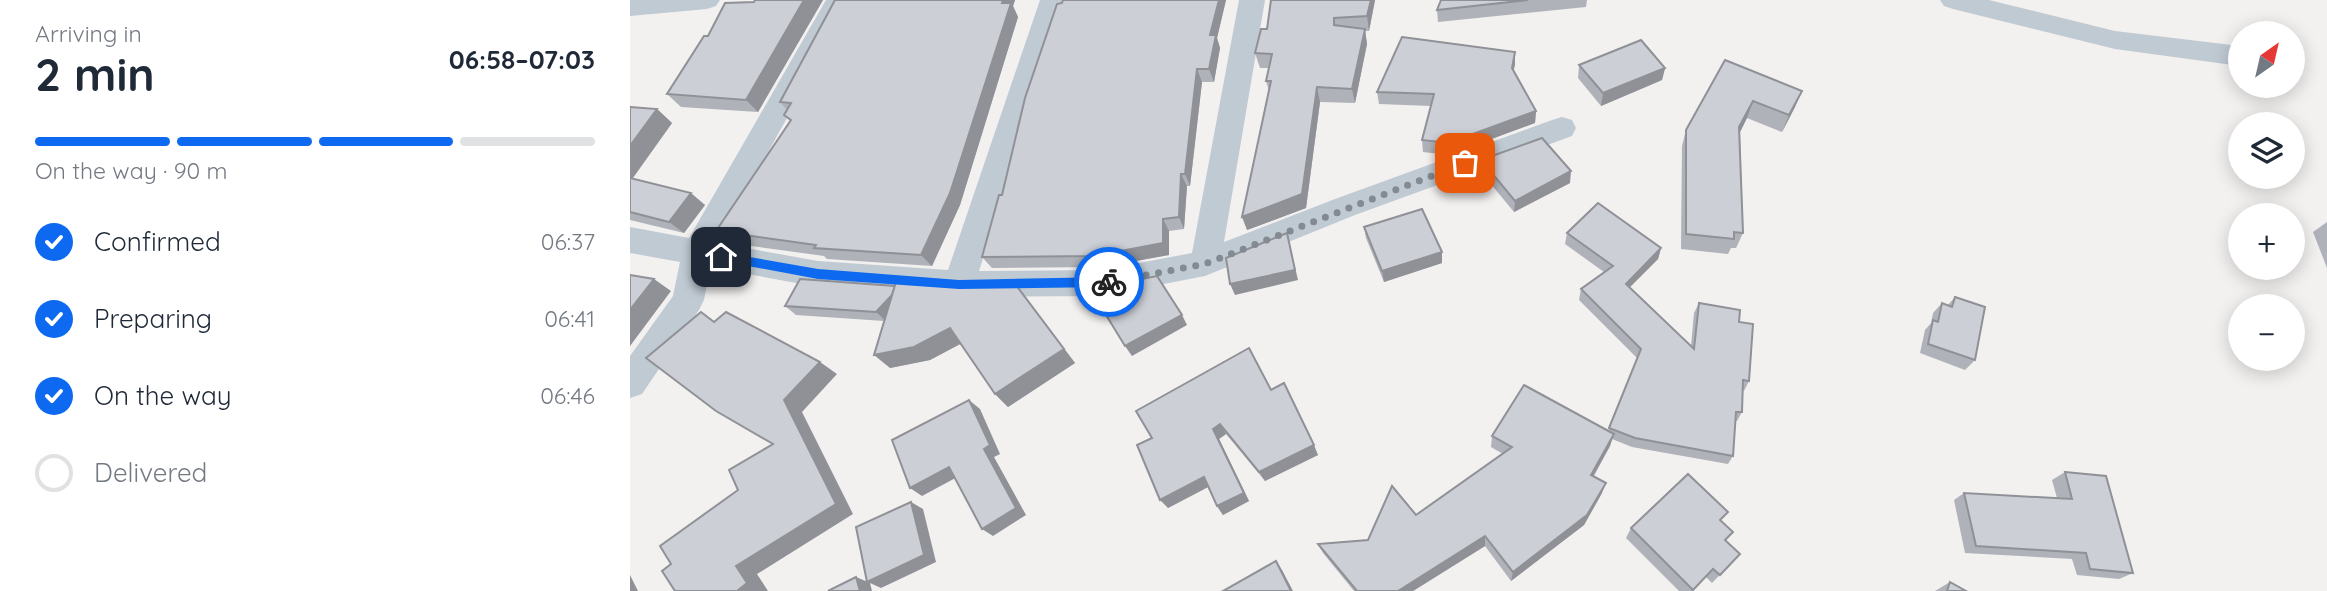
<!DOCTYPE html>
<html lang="en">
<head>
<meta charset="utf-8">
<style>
	body { margin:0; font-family:Quicksand,sans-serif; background:#f2f2f3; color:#1f2937; height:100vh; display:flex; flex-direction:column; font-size:26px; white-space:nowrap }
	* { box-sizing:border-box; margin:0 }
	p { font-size:23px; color:#747a83 }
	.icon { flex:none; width:38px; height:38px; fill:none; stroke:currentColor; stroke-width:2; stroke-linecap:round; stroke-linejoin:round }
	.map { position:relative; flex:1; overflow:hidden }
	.details { display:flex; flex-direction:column; background:#fff; width:630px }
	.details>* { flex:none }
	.needle { width:46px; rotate:34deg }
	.controls { position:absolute; left:1598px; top:21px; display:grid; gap:14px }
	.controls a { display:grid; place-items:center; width:77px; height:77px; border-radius:50%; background:#fff; box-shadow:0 4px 18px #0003; font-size:35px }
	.pin { position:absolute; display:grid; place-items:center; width:60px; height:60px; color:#fff; margin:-30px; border-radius:14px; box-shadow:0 4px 10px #0006 }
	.courier { position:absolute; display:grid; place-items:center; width:70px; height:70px; margin:-35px; border:5px solid #0d6af0; border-radius:50%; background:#fff; color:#222; box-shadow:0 2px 9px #0007 }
	.headline em { font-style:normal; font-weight:800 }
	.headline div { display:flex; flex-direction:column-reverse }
	.headline { display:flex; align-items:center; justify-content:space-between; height:119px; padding:0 35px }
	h1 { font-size:46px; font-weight:800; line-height:52px }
	.bar { display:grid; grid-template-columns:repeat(4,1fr); gap:10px 7px; align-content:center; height:84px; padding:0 35px }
	.bar i { height:9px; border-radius:5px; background:#e0e1e3 }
	.bar .current { background:#0d6af0 }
	.bar p { grid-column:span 4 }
	ol { padding:0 35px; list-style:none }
	li { display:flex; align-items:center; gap:21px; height:77px }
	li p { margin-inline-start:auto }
	li .icon { padding:7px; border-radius:50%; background:#0d6af0; color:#fff; stroke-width:4 }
	li:last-child { color:#747a83 }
	li i { width:38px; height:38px; border:4px solid #e0e1e3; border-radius:50% }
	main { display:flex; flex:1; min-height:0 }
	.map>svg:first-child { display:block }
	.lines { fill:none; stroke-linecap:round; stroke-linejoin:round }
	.street { fill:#c0cad3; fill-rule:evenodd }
	.wall { fill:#afb2b8 }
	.shaded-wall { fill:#8f9196 }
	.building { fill:#cccfd6; stroke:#8f9196; stroke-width:2 }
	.route { fill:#0d6af0 }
	.done { stroke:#838a92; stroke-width:7; stroke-dasharray:0 12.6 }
</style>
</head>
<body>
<main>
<section class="details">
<div class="headline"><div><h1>2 min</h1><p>Arriving in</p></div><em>06:58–07:03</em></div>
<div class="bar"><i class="current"></i><i class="current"></i><i class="current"></i><i></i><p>On the way · 90 m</p></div>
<ol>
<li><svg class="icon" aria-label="check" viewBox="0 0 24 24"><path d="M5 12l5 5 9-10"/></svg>Confirmed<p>06:37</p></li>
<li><svg class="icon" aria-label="check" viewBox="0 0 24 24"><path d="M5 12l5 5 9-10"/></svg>Preparing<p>06:41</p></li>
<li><svg class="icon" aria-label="check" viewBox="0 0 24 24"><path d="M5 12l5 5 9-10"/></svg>On the way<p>06:46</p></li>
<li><i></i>Delivered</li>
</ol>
</section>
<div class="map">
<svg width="1697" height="591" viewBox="0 0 1697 591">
	<rect width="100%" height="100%" fill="#f3f0f0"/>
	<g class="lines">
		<!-- street -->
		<g class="street">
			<polygon points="0,0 90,0 86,6 77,9 0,16"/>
			<polygon points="196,0 222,0 88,243 188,261 318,270 410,0 436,0 349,271 472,270 562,253 609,0 635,0 594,242 705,199 922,120 932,117 942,120 946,128 942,136 725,215 575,276 472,296 329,297 188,287 80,267 74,300 69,310 12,394 0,398 0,356 43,296 50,262 0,253 0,227 59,238"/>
			<polygon points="1310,0 1359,0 1485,31 1610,46 1610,66 1485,49 1323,9 1314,6"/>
		</g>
	</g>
	<!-- wall -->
	<g class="wall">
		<polygon points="125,0 193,0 128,112 51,107 37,94 78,36 124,2"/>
		<polygon points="205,0 385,0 383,6 388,17 330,205 302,266 197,259 194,256 100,243 86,231 160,121 154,115 157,110 150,102"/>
		<polygon points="433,0 596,0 587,38 590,48 584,82 572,82 560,186 557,186 554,229 539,231 539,255 472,267 362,268 352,257"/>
		<polygon points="641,0 745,0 739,31 735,31 737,44 725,103 690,102 676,208 617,230 639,91 636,81 639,68 630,68 625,53 637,29"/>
		<polygon points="811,0 957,0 956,7 808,22 807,10"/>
		<polygon points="885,52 883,71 906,111 905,123 818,155 793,152 792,140 801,106 749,104 747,92"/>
		<polygon points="1095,60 1165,107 1152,132 1117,118 1110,132 1113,233 1106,248 1101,248 1098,254 1051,249 1052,146 1056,130"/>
		<polygon points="949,65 1035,68 1032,80 971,106 948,78"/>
		<polygon points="0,107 27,109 42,123 2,179 75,205 54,233 0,220"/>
		<polygon points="851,160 940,183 884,212 851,172"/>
		<polygon points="1697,222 1697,268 1683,232"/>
		<polygon points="734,227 812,252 812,263 754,282 736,238"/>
		<polygon points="937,233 1031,248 1028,259 1000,287 1061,346 1064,313 1069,303 1109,322 1119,381 1114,391 1113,390 1112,412 1107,421 1105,421 1103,456 1098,464 1002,447 982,439 980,446 964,476 972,493 954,525 881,581 855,546 783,591 724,591 693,553 688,544 738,540 786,515 873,454 861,447 862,436 978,431 1007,358 949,300 951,289 974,272 935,244"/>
		<polygon points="315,285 386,285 445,363 378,407 365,394 330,344 300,360 260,368 254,321 166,315 155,306 265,286"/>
		<polygon points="1325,297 1345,360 1335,370 1290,353 1295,330 1301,323 1303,313 1312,303 1318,305"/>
		<polygon points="641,390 688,455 635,481 596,434 589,439 619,501 593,515 587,506 578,487 538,508 507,445"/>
		<polygon points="1435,472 1503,573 1489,579 1447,575 1442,559 1335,553 1324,500 1334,493 1427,498 1422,480"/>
		<polygon points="1091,521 1096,541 1110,554 1082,583 1076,577 1063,591 1049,591 996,538 1001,528"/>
		<polygon points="1320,582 1336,591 1305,591"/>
	</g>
	<!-- shaded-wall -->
	<g class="shaded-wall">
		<polygon points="174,0 193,0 128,112 116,100"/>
		<polygon points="373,0 385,0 383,6 388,17 330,205 302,266 291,255"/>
		<polygon points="589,0 596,0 587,38 590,48 584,82 579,69 580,35"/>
		<polygon points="741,0 745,0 739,31 737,16"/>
		<polygon points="735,29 737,44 725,103 722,89"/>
		<polygon points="885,52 885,65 881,81 882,68"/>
		<polygon points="1035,68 1032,80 971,106 973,93"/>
		<polygon points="567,69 572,82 560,186 555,174"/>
		<polygon points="687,87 690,102 676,208 617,230 612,217"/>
		<polygon points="1172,91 1165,107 1152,132 1159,115"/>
		<polygon points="1123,101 1117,118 1104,144 1109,127"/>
		<polygon points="27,109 42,123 0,182 0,146"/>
		<polygon points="906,111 905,123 818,155 818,143"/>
		<polygon points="941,171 940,183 884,212 885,201"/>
		<polygon points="551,174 557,186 554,229 549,217"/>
		<polygon points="61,193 75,205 54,233 39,222"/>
		<polygon points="533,219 539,231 539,255 472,267 464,256"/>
		<polygon points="657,233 668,280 605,295 600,284"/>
		<polygon points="1031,248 1028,259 993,294 996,284"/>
		<polygon points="812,252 812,263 754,282 752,271"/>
		<polygon points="24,279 41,291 0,346 0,310"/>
		<polygon points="386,285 445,363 378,407 365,394"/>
		<polygon points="270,287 256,321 246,312"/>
		<polygon points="552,315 557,325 502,356 495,346"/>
		<polygon points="320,328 334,342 300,360 260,368 244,355"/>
		<polygon points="190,362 207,374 172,412 223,514 127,574 138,591 107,591 106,566 206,504 154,400"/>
		<polygon points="339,400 350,409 370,454 364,457 396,515 363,536 352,529"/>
		<polygon points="590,424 596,434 589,439 619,501 593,515 587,506 583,429"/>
		<polygon points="984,434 980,446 958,485 961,475"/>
		<polygon points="684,445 688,455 635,481 629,472"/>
		<polygon points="319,467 331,475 292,496 280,488"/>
		<polygon points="574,477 580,486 538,508 530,500"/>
		<polygon points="976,483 972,493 954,525 881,581 883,572"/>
		<polygon points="281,502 293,509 306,562 251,588 240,583 242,591 230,591 226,577 238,582"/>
		<polygon points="855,536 855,546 783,591 768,591"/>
		<polygon points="646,561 652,570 663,591 661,591"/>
		<polygon points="0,575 8,591 0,591"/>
	</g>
	<!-- building -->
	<g class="building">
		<polygon points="125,0 174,0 116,100 37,94 74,36 78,36 95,3 124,2"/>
		<polygon points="205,0 373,0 372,3 381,3 320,193 291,255 184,248 186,245 86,231 161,120 154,115 161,103 150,102"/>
		<polygon points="433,0 589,0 580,35 586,35 579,69 567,69 555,174 551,174 549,217 533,219 533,243 464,256 352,257 369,195 372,195 395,98 427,4 432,3"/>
		<polygon points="641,0 741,0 737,16 704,18 704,25 735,29 722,89 687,87 672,194 612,217 641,81 636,81 642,54 625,53 631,29 637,29"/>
		<polygon points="811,0 898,0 807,10"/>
		<polygon points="772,37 885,52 882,68 906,111 818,143 792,140 804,94 747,92"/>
		<polygon points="1011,40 1035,68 973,93 949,65"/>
		<polygon points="1095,60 1172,91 1159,115 1123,101 1109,127 1113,233 1104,232 1104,239 1056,234 1056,130"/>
		<polygon points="0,107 27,109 0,146"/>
		<polygon points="912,138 941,171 885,201 851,160"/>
		<polygon points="0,178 61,193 39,222 0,212"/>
		<polygon points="968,203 1031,248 996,284 1064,349 1069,303 1110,310 1109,322 1123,324 1119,381 1113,380 1112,412 1106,412 1103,456 1005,438 979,428 1011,349 951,289 983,266 937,233"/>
		<polygon points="792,209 812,252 752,271 734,227"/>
		<polygon points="657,233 665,270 600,284 596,258"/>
		<polygon points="0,275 24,279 0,310"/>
		<polygon points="527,276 552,315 495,346 476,315 495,305 482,285"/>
		<polygon points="170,279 265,286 262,295 246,312 155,306"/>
		<polygon points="266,282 315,285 386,285 434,349 365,394 320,328 284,347 244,355"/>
		<polygon points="1325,297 1355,307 1345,360 1298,344 1303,320 1308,322 1312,303 1322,307"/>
		<polygon points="71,312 84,322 96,312 190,362 154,400 206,504 106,566 117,583 107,591 45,591 32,571 41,564 30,546 108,490 99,470 143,444 86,411 16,358"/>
		<polygon points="619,348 641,390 654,383 684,445 629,472 590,424 583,429 614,493 587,506 574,477 530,500 507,445 522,438 506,411"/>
		<polygon points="894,385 984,434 961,475 976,483 957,515 883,572 855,536 768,591 727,591 688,544 738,540 762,486 786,515 882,447 862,436"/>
		<polygon points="339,400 360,445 354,449 386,508 352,529 319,467 280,488 262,440"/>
		<polygon points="1435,472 1476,476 1503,573 1460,569 1456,553 1346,546 1334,493 1442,499"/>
		<polygon points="1058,474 1098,512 1090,520 1103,532 1095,540 1110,554 1090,575 1083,569 1063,590 1001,528"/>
		<polygon points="281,502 294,555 237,582 226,527"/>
		<polygon points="646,561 661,591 593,591"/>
		<polygon points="226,577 230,591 198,591"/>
		<polygon points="1320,582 1336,591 1317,591"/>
	</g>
	<!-- route -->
	<polygon class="route" points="91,252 188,269 329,280 479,277 485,282 479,287 329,289 188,279 91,261 85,257"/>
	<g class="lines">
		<!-- done -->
		<polyline class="done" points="479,282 575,264 835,163"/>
	</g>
</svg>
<div class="controls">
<a><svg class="needle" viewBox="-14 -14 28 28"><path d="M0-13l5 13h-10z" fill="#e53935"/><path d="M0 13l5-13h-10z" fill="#747a83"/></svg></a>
<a><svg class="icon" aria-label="layers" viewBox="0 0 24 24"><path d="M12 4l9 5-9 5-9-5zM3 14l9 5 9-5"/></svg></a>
<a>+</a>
<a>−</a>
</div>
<div class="pin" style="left:835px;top:163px;background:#ea580c"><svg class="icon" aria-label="bag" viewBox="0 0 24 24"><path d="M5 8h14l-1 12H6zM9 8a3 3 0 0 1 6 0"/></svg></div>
<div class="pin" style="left:91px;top:257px;background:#1f2937"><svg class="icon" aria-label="home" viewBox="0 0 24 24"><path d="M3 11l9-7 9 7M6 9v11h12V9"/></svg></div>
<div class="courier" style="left:479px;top:282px"><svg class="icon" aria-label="bike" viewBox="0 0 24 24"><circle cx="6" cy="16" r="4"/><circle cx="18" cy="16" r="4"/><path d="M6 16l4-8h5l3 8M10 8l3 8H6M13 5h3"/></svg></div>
</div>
</main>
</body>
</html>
